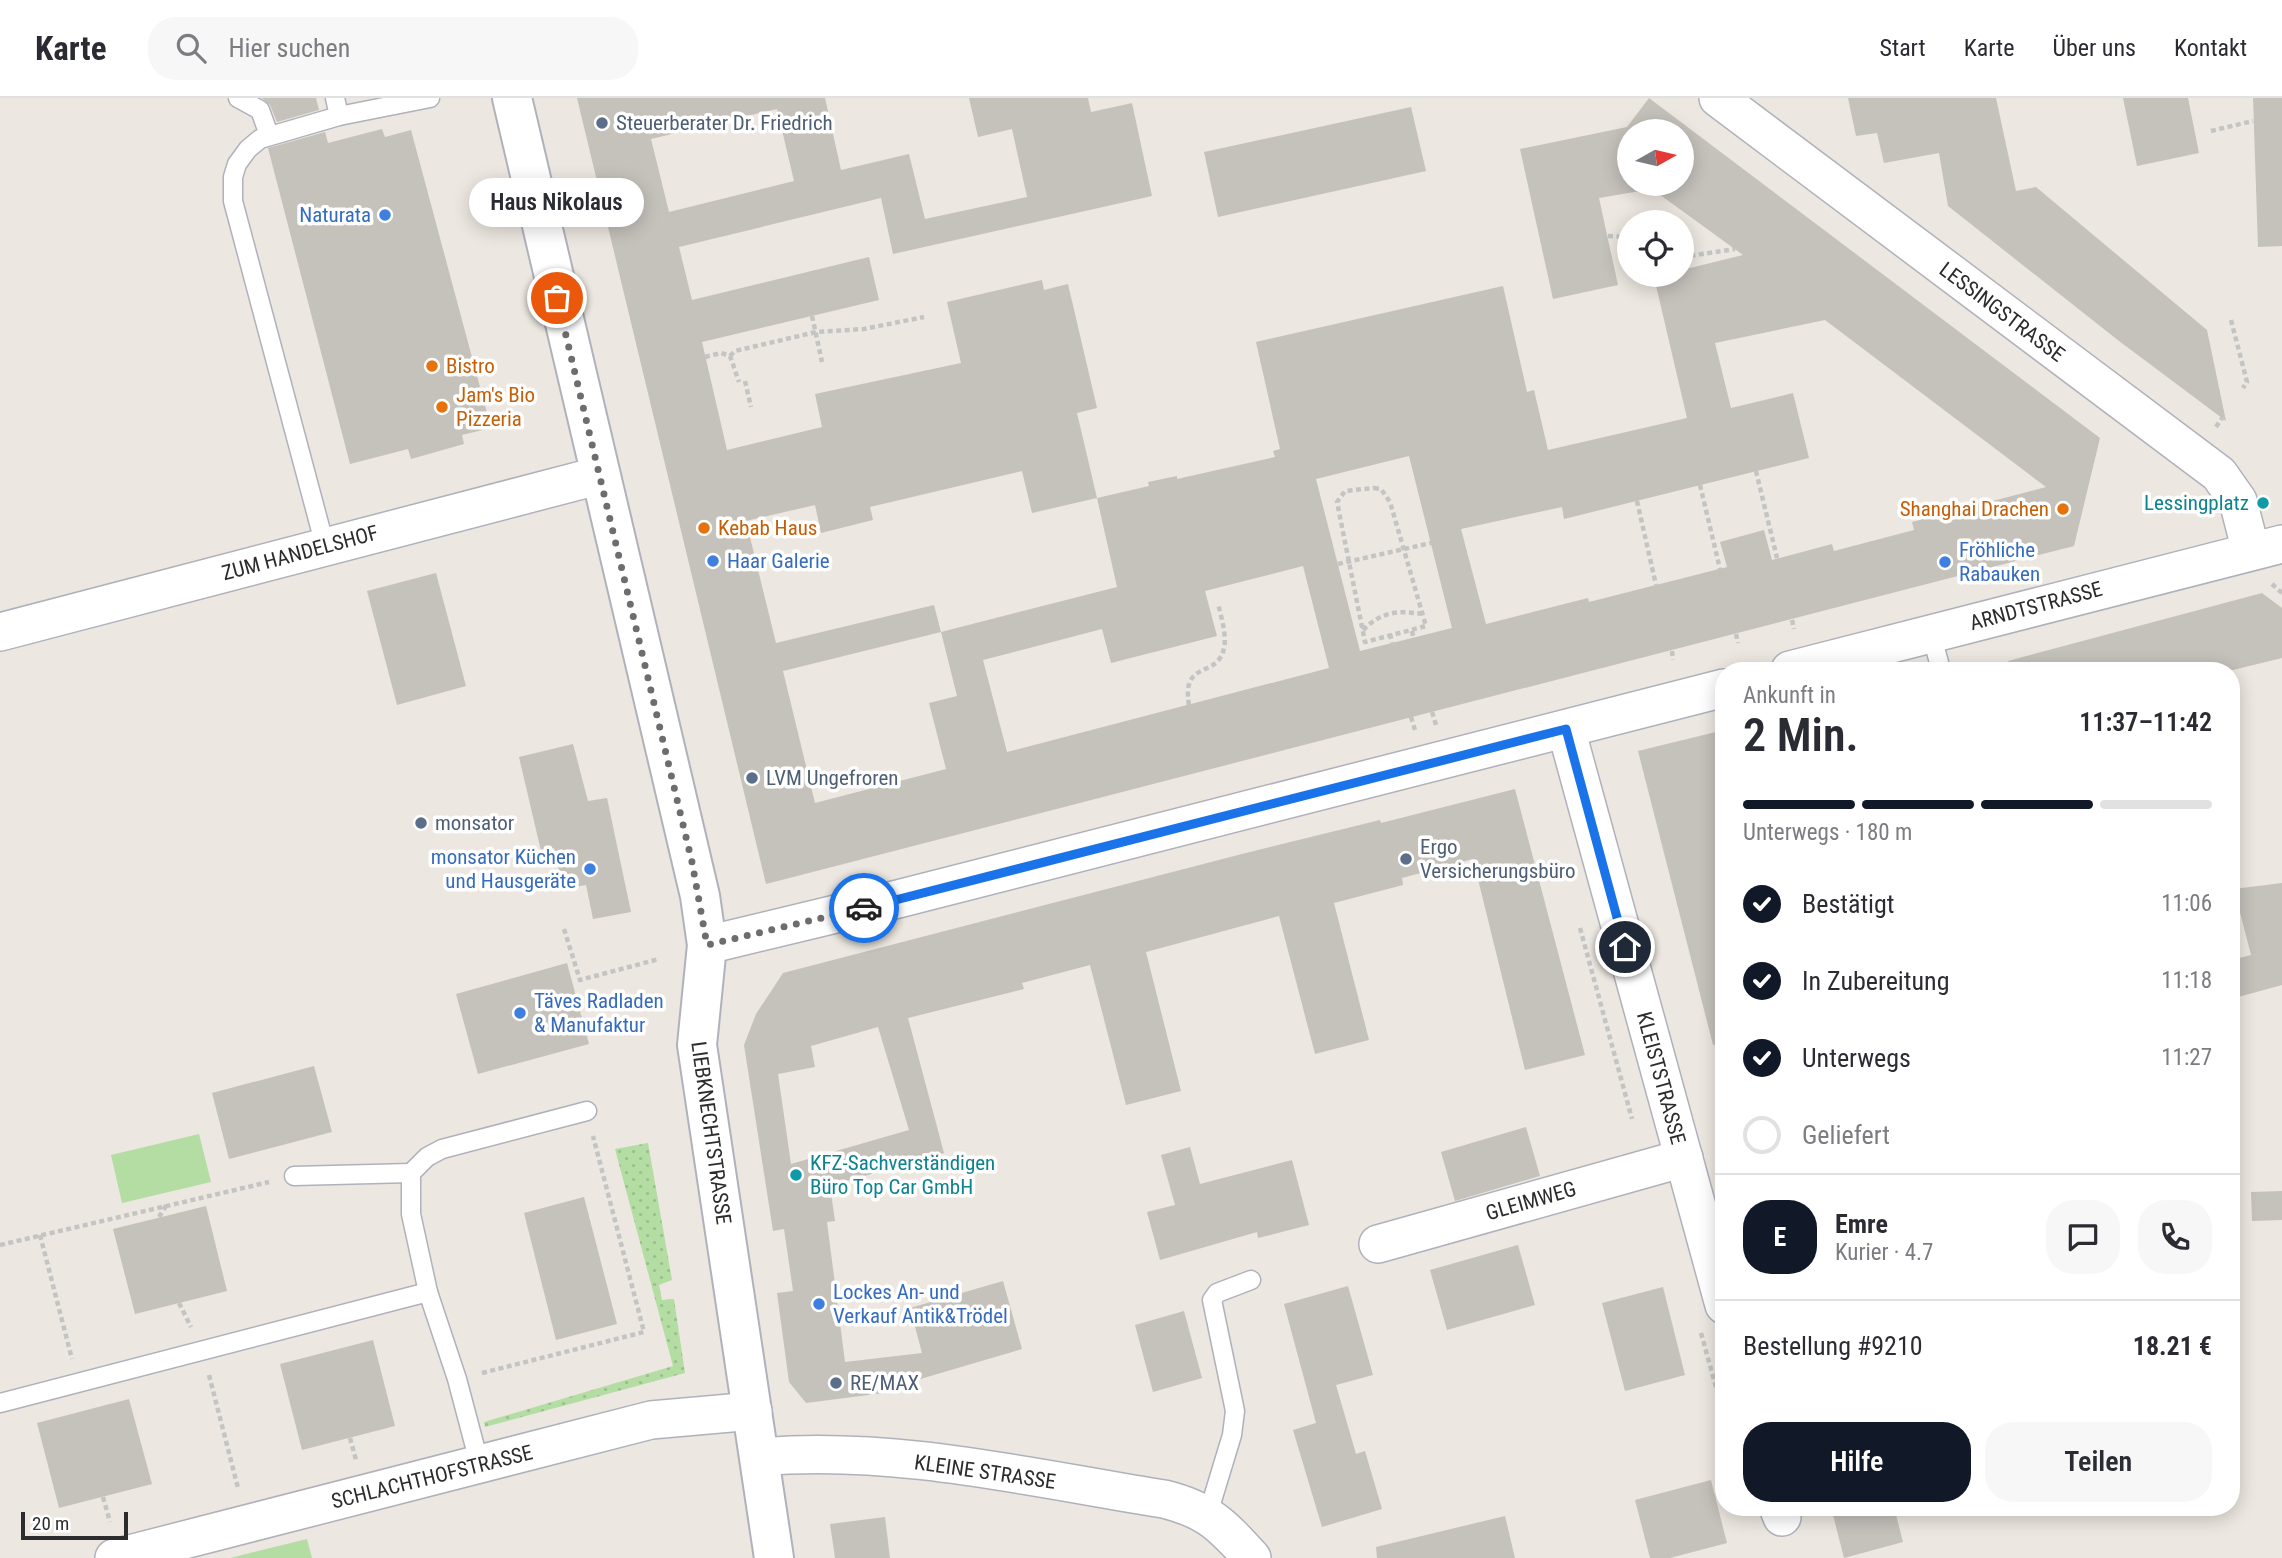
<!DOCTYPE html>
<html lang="de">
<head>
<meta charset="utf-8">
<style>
	body { margin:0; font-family:"Roboto Condensed",sans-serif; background:#f7f7f7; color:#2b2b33; height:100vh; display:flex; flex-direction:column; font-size:26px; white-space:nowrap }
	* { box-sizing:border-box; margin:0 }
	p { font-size:23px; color:#7c7c81 }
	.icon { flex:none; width:38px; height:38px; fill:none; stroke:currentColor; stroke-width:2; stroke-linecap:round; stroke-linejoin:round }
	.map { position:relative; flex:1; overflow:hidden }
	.panel { position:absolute; left:1715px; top:564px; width:525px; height:854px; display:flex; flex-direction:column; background:#fff; border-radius:28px; box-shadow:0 4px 18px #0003 }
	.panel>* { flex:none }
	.needle { width:46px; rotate:82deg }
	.tools { position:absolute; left:1617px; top:21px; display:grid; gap:14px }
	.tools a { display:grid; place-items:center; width:77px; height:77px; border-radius:50%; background:#fff; box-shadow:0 4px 18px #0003; font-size:35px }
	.scale { position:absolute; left:21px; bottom:18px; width:107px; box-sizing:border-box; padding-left:7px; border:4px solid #2c2c2c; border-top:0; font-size:19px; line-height:24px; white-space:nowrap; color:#2c2c2c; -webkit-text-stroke:5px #fff; paint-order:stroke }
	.pin { position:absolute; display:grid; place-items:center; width:60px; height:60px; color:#fff; margin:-30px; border:4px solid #fff; border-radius:50%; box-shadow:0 2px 7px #0007 }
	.courier { position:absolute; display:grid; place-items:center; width:70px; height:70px; margin:-35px; border:5px solid #1a73e8; border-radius:50%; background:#fff; color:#222; box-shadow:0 2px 9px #0007 }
	.bubble { position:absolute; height:49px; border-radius:24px; background:#fff; box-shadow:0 4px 18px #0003; font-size:23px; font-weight:600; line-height:49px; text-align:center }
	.headline em { font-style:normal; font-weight:600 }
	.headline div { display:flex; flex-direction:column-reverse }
	.headline { display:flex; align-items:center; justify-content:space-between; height:119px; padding:0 28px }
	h1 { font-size:46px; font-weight:600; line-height:52px }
	.bar { display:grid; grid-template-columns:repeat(4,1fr); gap:10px 7px; align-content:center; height:84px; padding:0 28px }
	.bar i { height:9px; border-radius:5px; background:#e1e1e2 }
	.bar .current { background:#111827 }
	.bar p { grid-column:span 4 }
	.line { display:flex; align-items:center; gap:18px; padding:0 28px; border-top:2px solid #e1e1e2 }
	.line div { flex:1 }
	.round { display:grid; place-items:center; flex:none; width:74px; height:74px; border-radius:28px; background:#f7f7f7 }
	ol { padding:0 28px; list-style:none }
	li { display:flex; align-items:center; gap:21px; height:77px }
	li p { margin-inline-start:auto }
	li .icon { padding:7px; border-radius:50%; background:#111827; color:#fff; stroke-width:4 }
	li:last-child { color:#7c7c81 }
	li i { width:38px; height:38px; border:4px solid #e1e1e2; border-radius:50% }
	.primary-button { display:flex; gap:14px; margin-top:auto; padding:14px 28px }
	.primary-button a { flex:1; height:80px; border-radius:28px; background:#111827; color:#fff; font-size:28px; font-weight:600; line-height:80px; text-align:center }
	.primary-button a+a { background:#f7f7f7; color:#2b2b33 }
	header { display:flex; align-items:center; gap:42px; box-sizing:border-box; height:98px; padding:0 35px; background:#fff; border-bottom:2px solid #e1e1e2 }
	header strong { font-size:33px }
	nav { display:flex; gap:38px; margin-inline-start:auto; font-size:24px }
	.search { width:490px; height:63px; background:#f7f7f7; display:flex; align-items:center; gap:18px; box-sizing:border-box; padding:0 24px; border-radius:28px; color:#7c7c81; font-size:26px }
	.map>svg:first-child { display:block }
	.grass { fill:url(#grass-dots) }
	.park { fill:#b3dda2 }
	.building { fill:#c5c1bb; fill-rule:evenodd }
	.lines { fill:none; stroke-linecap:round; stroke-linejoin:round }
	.lane-casing { stroke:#b0b1bb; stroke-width:21 }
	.street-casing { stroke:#b0b1bb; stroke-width:40 }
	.secondary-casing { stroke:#b0b1bb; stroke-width:42 }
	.path { stroke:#c4c4c4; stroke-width:4.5; stroke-dasharray:5 3.5; stroke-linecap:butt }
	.lane { stroke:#fff; stroke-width:18 }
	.street { stroke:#fff; stroke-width:37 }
	.secondary { stroke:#fff; stroke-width:38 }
	.done { stroke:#6f6d6b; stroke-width:7; stroke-dasharray:0 12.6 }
	.route { stroke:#1a73e8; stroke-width:9 }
	.service-dot { fill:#5c6f8a; stroke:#fff; stroke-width:2.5 }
	.shop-dot { fill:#3f7fe0; stroke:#fff; stroke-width:2.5 }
	.food-dot { fill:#e8710a; stroke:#fff; stroke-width:2.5 }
	.culture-dot { fill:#0f9aa8; stroke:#fff; stroke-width:2.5 }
	.labels { text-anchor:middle; stroke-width:7; stroke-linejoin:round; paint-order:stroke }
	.service-label { font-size:21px; fill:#4e5e75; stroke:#fff; text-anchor:start }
	.shop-label { font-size:21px; fill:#366cbe; stroke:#fff; text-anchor:start }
	.street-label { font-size:21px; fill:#2c2c2c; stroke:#fff }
	.food-label { font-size:21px; fill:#c56008; stroke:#fff; text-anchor:start }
	.culture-label { font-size:21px; fill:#0d838f; stroke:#fff; text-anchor:end }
</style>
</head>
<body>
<header>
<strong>Karte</strong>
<div class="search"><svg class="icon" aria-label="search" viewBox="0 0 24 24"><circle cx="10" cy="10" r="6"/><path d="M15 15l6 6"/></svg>Hier suchen</div>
<nav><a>Start</a><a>Karte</a><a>Über uns</a><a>Kontakt</a></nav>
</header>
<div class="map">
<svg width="2282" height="1460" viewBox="0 0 2282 1460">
	<defs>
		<pattern id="grass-dots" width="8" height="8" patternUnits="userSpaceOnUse" patternTransform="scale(1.75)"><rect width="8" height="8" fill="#b3dda2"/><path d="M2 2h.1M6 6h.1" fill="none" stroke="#9abe8c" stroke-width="1.8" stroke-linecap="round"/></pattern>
	</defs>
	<rect width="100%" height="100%" fill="#ece7e0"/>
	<!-- grass -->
	<polygon class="grass" points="648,1045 672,1182 659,1187 662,1202 674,1201 685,1275 485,1329 484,1324 673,1268 615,1051"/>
	<!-- park -->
	<g class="park">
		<polygon points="199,1036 211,1084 122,1105 111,1057"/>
		<polygon points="307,1441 312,1460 230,1460"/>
	</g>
	<!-- building -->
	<g class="building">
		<polygon points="262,0 316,0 319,12 277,24 270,7"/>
		<path d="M577,0H825L841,72L909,56L925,121L1027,99L1012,31L978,39L969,0H1088L1091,14L1132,5L1152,98L893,156L881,100L679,149L692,202L869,159L879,202L702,244L727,352L822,329L815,296L961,265L947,204L1042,182L1044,192L1068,186L1097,310L1077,315L1097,400L1149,388L1148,384L1177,378V381L1275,359L1273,353L1280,351L1256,244L1503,188L1527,294L1534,292L1548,352L1687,320L1654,179L1682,177V172L1743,157L1652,91L1599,100L1618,187L1553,201L1520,51L1627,29L1649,0L2100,340L2074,448L766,786ZM777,11L794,83L669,114L651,41ZM1629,33H1682V86H1629ZM1825,222L2046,389L1912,424L1914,432L1834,453L1832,446L1772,462L1764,432L1720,444L1727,469L1589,504L1588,500L1486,526L1461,431L1562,409L1564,421L1809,360L1793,295L1731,310L1715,245ZM1409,358L1452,530L1360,553L1316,381ZM1022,373L1032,415L1097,400L1117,489L941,534L934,507L776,545L746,423L815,407L821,435L873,422L870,409ZM1303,468L1329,570L1007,654L983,562L1102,531L1111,565L1217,538L1205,493ZM941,534L957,598L929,605L946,671L815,705L783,573Z"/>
		<polygon points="1848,0 1996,0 2016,93 2036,89 2207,232 2226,323 2119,243 1948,108 1939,55 1884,65 1877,35 1856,38"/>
		<polygon points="2123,0 2188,0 2199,55 2137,68"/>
		<polygon points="2253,0 2282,0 2282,148 2258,149"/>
		<polygon points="1411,9 1426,73 1218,119 1204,54"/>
		<polygon points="382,31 385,39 411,32 491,330 462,337 464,346 411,361 408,351 350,366 268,50 325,34 328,45"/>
		<polygon points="436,475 466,588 397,607 367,493"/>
		<polygon points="2262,495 2282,510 2282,560 2233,572 2010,572 2008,563"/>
		<polygon points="1724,632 1724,946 1713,947 1638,653"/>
		<polygon points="573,646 588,703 607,700 631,814 593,821 586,787 563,791 554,750 541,753 519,659"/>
		<path d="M1515,691L1585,957L1525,972L1473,761L1402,780L1403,787L1334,805L1369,942L1315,956L1279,818L1146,854L1181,993L1126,1007L1090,867L1022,885L1024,891L908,920L944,1055L830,1088L835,1123L827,1124L845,1264L922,1255L910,1210L1003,1183L1022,1251L883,1292L884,1295L806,1305L789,1284L777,1195L793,1193L784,1131L773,1133L744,947L756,916L783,875L1242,756L1380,722L1381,725ZM878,929L909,1032L791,1066L778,976L815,969L811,948Z"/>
		<polygon points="2282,785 2282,887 2231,901 2231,862 2251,857 2234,791"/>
		<polygon points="567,865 589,946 478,976 456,896"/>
		<polygon points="314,968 332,1034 229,1061 212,995"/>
		<polygon points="1526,1029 1540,1078 1455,1103 1441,1054"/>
		<polygon points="1190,1049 1200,1086 1292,1062 1309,1127 1258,1140 1257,1134 1160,1162 1147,1114 1175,1107 1161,1057"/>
		<polygon points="2282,1093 2282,1122 2252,1123 2251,1094"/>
		<polygon points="584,1099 617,1226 556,1242 524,1115"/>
		<polygon points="206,1108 227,1193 135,1216 113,1131"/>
		<polygon points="1518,1147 1535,1207 1447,1232 1430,1172"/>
		<polygon points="1348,1188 1373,1277 1336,1287 1356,1356 1365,1353 1382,1411 1322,1429 1293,1332 1316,1325 1284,1206"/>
		<polygon points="1663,1189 1685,1277 1625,1293 1602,1205"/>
		<polygon points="1184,1213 1202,1280 1153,1294 1135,1227"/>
		<polygon points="373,1242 395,1328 302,1352 280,1266"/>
		<polygon points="129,1301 152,1386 59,1410 37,1325"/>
		<polygon points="1711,1382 1727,1445 1670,1460 1650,1460 1635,1402"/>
		<polygon points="1849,1409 1894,1409 1903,1444 1844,1460 1832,1413"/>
		<polygon points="1505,1418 1515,1460 1377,1460 1376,1449"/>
		<polygon points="885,1419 890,1460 835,1460 830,1426"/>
	</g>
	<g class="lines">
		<!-- lane casing -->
		<g class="lane-casing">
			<g id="lane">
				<polyline points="238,0 260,12 269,37"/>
				<polyline points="335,0 339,18"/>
				<polyline points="325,448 233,103 233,79 237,66 248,51 260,41 339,18 430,0"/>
				<polyline points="1931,535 1941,572"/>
				<polyline points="294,1078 411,1075"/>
				<polyline points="0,1305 428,1194"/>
				<polyline points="480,1368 457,1281 428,1194 411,1116 411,1075 427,1059 442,1051 587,1013"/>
				<polyline points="1208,1416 1232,1337 1235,1313 1212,1202 1217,1195 1251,1182"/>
			</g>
		</g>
		<!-- street casing -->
		<g class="street-casing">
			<g id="street">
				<polyline points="1718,0 2219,376 2238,403 2251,453"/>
				<polyline points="0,534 601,377"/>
				<polyline points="1790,572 2282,446"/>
				<polyline points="1566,631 1724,1207"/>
				<polyline points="707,847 898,801 1724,590"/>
				<polyline points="1378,1146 1684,1060"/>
				<path d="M759,1359C893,1347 1032,1380 1164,1401C1208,1412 1222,1427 1252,1460"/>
				<polyline points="1778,1409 1782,1419"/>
				<polyline points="114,1460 651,1322 753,1313"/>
			</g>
		</g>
		<!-- secondary casing -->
		<g class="secondary-casing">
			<polyline id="secondary" points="512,0 700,798 707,847 697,947 774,1460"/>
		</g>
		<!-- path -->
		<g class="path">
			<polyline points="2211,33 2253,23"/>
			<polyline points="1608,138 1629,139"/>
			<polyline points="1682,159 1735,151"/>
			<polyline points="812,218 822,264"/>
			<polyline points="2231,222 2247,284 2243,290"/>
			<polyline points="730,258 735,253 816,234 864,231 924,219"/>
			<polyline points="705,259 721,255 730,258 739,284"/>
			<polyline points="745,283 751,309"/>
			<polyline points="2216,329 2222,320"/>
			<polyline points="1756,373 1777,460"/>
			<polyline points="1700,387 1720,471"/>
			<polygon points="1374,390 1381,391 1390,404 1426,528 1365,544 1337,404 1345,393"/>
			<polyline points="1637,403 1656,487"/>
			<polyline points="1338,466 1431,445"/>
			<polyline points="2272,486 2282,495"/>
			<polyline points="1792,522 1794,531"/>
			<path d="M1363,532C1381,514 1397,512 1422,516"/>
			<polyline points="1412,533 1414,543"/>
			<polyline points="1390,536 1393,548"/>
			<polyline points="1736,536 1738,545"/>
			<polyline points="1672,553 1673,562"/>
			<path d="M1189,607C1181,561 1218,581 1224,550C1227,537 1221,519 1218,505"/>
			<polyline points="1432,614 1436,627"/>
			<polyline points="1411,619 1415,632"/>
			<polyline points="1580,830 1632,1021"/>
			<polyline points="564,831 580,882 659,861"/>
			<polyline points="159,1119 167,1106"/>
			<polyline points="40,1137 72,1261"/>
			<polyline points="0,1147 269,1084"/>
			<polyline points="179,1205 191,1229"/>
			<polyline points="1701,1235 1724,1318"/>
			<polyline points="482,1275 644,1234 593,1038"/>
			<polyline points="209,1277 238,1390"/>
			<polyline points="350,1340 356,1362"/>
			<polyline points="103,1399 110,1424"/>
		</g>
		<!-- lane -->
		<use href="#lane" class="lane"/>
		<!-- street -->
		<use href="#street" class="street"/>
		<!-- secondary -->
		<use href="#secondary" class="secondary"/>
	</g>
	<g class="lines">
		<!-- done -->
		<polyline class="done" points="557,200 692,764 707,847 864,810"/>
		<!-- route -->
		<polyline class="route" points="864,810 1566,631 1625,849"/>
	</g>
	<!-- markers -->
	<g class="service-dot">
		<circle cx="602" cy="25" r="7"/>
		<circle cx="752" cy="680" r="7"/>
		<circle cx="421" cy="725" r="7"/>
		<circle cx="1406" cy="761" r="7"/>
		<circle cx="836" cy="1285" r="7"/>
	</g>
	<g class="shop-dot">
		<circle cx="385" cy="117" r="7"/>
		<circle cx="713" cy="463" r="7"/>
		<circle cx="1945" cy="464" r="7"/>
		<circle cx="590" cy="771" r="7"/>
		<circle cx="520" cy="915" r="7"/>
		<circle cx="819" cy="1206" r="7"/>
	</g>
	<g class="food-dot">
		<circle cx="432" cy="268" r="7"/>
		<circle cx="442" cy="309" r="7"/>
		<circle cx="2063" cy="411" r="7"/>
		<circle cx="704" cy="430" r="7"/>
	</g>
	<g class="culture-dot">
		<circle cx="2263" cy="405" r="7"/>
		<circle cx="796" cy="1077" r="7"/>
	</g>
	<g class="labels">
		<!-- service labels -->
		<g class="service-label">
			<text x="616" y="32">Steuerberater Dr. Friedrich</text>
			<text x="766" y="687">LVM Ungefroren</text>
			<text x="435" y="732">monsator</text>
			<text x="1420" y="756">Ergo<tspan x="1420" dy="24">Versicherungsbüro</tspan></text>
			<text x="850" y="1292">RE/MAX</text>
		</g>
		<!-- shop labels -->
		<g class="shop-label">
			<text x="371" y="124" text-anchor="end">Naturata</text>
			<text x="1959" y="459">Fröhliche<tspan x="1959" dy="24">Rabauken</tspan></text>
			<text x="727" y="470">Haar Galerie</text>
			<text x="576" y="766" text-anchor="end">monsator Küchen<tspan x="576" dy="24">und Hausgeräte</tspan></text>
			<text x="534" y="910">Täves Radladen<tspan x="534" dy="24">&amp; Manufaktur</tspan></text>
			<text x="833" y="1201">Lockes An- und<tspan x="833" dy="24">Verkauf Antik&amp;Trödel</tspan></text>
		</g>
		<!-- street labels -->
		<g class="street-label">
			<text transform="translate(2002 214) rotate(37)" y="7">LESSINGSTRASSE</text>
			<text transform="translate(300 455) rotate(-15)" y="7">ZUM HANDELSHOF</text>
			<text transform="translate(2036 508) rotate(-15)" y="7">ARNDTSTRASSE</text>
			<text transform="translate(1661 980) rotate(75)" y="7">KLEISTSTRASSE</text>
			<text transform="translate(711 1035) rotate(82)" y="7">LIEBKNECHTSTRASSE</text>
			<text transform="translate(1531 1103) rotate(-16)" y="7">GLEIMWEG</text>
			<text transform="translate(985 1374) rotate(8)" y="7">KLEINE STRASSE</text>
			<text transform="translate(432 1379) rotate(-14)" y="7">SCHLACHTHOFSTRASSE</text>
		</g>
		<!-- food labels -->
		<g class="food-label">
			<text x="446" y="275">Bistro</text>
			<text x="456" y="304">Jam's Bio<tspan x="456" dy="24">Pizzeria</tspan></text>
			<text x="2049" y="418" text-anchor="end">Shanghai Drachen</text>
			<text x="718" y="437">Kebab Haus</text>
		</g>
		<!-- culture labels -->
		<g class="culture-label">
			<text x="2249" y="412">Lessingplatz</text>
			<text x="810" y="1072" text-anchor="start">KFZ-Sachverständigen<tspan x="810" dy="24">Büro Top Car GmbH</tspan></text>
		</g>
	</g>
</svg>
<div class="tools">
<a><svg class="needle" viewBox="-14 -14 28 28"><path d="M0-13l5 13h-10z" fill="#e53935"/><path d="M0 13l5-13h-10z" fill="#7c7c81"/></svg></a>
<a><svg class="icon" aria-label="locate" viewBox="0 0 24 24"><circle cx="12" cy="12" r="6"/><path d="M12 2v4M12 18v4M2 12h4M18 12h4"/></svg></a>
</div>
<div class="scale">20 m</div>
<div class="pin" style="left:557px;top:200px;background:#ea580c"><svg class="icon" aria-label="bag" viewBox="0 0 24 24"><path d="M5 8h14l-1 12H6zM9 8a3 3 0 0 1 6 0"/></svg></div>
<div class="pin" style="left:1625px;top:849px;background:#1f2937"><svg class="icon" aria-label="home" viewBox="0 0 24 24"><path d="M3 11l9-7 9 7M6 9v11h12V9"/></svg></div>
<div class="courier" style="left:864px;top:810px"><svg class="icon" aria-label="car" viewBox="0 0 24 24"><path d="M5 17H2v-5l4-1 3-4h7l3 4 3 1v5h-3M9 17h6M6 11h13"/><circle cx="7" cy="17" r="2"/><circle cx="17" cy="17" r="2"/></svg></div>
<div class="bubble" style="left:469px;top:80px;width:175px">Haus Nikolaus</div>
<section class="panel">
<div class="headline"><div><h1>2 Min.</h1><p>Ankunft in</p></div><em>11:37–11:42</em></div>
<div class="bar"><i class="current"></i><i class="current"></i><i class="current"></i><i></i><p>Unterwegs · 180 m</p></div>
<ol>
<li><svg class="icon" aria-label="check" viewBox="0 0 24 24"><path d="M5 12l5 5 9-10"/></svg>Bestätigt<p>11:06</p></li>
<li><svg class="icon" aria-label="check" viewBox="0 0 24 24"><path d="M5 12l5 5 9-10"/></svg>In Zubereitung<p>11:18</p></li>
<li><svg class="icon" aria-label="check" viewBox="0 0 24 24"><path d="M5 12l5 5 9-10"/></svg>Unterwegs<p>11:27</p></li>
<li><i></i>Geliefert</li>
</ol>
<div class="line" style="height:126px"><b class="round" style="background:#111827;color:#fff">E</b><div><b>Emre</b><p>Kurier · 4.7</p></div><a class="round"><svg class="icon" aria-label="chat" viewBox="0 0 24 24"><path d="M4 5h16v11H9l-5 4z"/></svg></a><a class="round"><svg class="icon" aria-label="phone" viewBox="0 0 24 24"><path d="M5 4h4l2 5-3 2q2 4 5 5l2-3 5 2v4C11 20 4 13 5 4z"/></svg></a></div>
<div class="line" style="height:91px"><div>Bestellung #9210</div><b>18.21 €</b></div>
<div class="primary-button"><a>Hilfe</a><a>Teilen</a></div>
</section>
</div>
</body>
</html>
